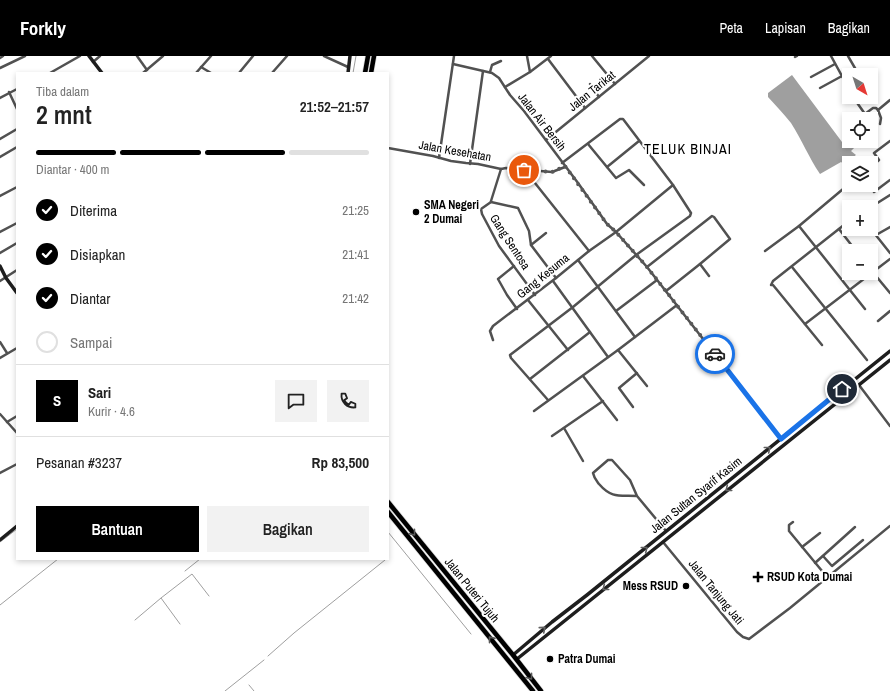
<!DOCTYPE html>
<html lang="id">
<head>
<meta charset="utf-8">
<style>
	body { margin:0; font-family:"Archivo Narrow",sans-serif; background:#f2f2f2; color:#222; height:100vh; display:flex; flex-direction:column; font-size:15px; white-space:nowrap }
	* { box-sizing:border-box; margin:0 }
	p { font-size:13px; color:#767676 }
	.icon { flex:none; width:22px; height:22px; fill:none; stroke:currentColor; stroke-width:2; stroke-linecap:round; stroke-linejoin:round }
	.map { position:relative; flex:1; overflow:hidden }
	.drawer { position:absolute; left:16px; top:16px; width:373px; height:488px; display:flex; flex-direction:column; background:#fff; border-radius:0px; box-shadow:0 2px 6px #0003 }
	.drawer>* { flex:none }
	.needle { width:26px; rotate:141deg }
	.controls { position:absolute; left:842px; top:12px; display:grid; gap:8px }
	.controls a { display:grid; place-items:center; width:36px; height:36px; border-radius:0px; background:#fff; box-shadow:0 2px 6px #0003; font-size:20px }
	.pin { position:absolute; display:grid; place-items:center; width:34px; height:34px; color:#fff; margin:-17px; border:2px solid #fff; border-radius:50%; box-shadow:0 1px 4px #0007 }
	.courier { position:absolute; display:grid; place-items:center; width:40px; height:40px; margin:-20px; border:3px solid #1a73e8; border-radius:50%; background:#fff; color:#222; box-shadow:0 1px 5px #0007 }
	.headline em { font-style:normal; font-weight:600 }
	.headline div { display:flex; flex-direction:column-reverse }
	.headline { display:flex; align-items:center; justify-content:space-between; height:68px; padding:0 20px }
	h1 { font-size:26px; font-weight:600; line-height:30px }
	.bar { display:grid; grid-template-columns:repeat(4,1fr); gap:6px 4px; align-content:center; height:48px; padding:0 20px }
	.bar i { height:5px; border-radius:3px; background:#e0e0e0 }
	.bar .active { background:#000 }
	.bar p { grid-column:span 4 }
	.line { display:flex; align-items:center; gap:10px; padding:0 20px; border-top:1px solid #e0e0e0 }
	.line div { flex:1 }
	.round { display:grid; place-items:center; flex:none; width:42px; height:42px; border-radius:0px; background:#f2f2f2 }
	ol { padding:0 20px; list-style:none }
	li { display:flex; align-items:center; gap:12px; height:44px }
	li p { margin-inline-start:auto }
	li .icon { padding:4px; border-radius:50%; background:#000; color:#fff; stroke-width:4 }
	li:last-child { color:#767676 }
	li i { width:22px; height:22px; border:2px solid #e0e0e0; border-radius:50% }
	.action { display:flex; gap:8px; margin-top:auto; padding:8px 20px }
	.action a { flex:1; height:46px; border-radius:0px; background:#000; color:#fff; font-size:16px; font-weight:600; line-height:46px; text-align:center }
	.action a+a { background:#f2f2f2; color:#222 }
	header { display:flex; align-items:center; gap:24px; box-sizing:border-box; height:56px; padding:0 20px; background:#000; color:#fff }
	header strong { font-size:19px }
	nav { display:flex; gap:22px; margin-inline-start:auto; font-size:14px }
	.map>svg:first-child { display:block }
	.water { fill:#9f9f9f }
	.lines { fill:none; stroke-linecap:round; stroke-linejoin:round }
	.stream { stroke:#9f9f9f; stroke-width:1 }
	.highway-casing { stroke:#dbdbdb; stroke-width:6 }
	.street { stroke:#515151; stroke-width:2.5 }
	.secondary { stroke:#1e1e1e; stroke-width:3.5 }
	.highway { stroke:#000; stroke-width:4.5 }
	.oneway { stroke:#626262 }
	.oneway2 { stroke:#595959 }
	.done { stroke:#595959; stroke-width:4; stroke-dasharray:0 7.2 }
	.route { stroke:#1a73e8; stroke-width:5 }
	.poi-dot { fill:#000; stroke:#fff; stroke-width:1.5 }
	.labels { text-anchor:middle; stroke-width:4; stroke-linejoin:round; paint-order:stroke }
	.street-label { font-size:12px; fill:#000; stroke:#fff }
	.poi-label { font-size:12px; font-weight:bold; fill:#000; stroke:#fff; text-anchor:start }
	.quarter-label { font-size:14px; letter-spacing:1px; fill:#000; stroke:#fff }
</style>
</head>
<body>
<header>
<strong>Forkly</strong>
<nav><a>Peta</a><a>Lapisan</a><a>Bagikan</a></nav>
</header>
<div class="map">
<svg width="890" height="635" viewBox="0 0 890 635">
	<rect width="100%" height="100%" fill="#fff"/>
	<!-- water -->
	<path class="water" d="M792,19L842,86L844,85L851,91L854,87L856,90L851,95L856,99L844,108L841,106L820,118C809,102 802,84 791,67C784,58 776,50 768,41V37Z"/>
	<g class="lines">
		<!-- stream -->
		<g class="stream">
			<polyline points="353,17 356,0"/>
			<polyline points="388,476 471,578"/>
			<polyline points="0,486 17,473"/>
			<polyline points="185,515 200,503"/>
			<polyline points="161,542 192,518 209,540"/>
			<polyline points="0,549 58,503"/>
			<polyline points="135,564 161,542 180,568"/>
			<polyline points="268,600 294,577 385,504"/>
			<polyline points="249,629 254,635"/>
			<polyline points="225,635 264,604"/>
		</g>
		<!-- highway casing -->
		<g class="highway-casing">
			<g id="highway">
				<polyline points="365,17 368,0"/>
				<polyline points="371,17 374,0"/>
				<polyline points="388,446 513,599 541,635"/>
				<polyline points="388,456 533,635"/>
			</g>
		</g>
		<!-- street -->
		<g class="street">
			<polyline points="137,0 147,14"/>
			<polyline points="324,0 348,11"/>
			<polyline points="527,0 530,16"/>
			<polyline points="592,0 615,28"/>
			<polyline points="831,0 849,33"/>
			<polyline points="848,0 859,19"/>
			<polyline points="795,1 797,0"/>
			<polyline points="0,2 3,0"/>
			<polyline points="548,3 585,52"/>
			<polyline points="93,6 100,0"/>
			<polyline points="453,8 492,17 499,22 510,39 524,55 578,127 607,168 616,176 647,211 781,383"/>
			<polyline points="201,11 211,17"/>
			<polyline points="0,12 25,0"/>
			<polyline points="490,16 492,9 501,5"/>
			<polyline points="50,17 80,0"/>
			<polyline points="143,17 163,0"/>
			<polyline points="196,17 211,0"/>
			<polyline points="239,17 253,0"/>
			<polyline points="272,17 287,0"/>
			<polyline points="811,21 835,8"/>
			<polyline points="590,28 599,41"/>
			<polyline points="505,31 530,16 551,0"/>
			<polyline points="820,32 842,20"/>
			<polyline points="9,36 17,53"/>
			<polyline points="853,41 865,58"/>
			<polyline points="0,42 17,33"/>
			<polyline points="878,54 881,62 880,68"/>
			<polyline points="858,63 873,52 876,52 878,54 890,44"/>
			<polyline points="0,83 17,73"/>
			<polyline points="546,84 649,0"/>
			<polyline points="588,88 616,122 629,114 644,129"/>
			<polyline points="388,92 433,100 451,105 466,107 478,108 501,113 506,112 552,116 565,111"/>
			<polyline points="0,101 17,91"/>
			<polyline points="439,102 454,0"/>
			<polyline points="470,108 483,15"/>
			<polyline points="607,111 639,85"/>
			<polyline points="871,111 879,104 874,97 890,85"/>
			<polyline points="529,115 531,122 589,195"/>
			<polyline points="874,136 890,124"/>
			<polyline points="0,140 17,131"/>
			<polyline points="491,145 501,113"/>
			<polyline points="491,146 481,153 482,158 499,190 535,239"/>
			<polyline points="491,146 518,152 529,175 531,189 556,222"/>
			<polyline points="871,151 890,139"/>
			<polyline points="799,170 865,253"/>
			<polyline points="839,173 856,195"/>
			<polyline points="871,173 890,197"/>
			<polyline points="0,176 17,167"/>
			<polyline points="876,179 890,171"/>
			<polyline points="531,189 546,177"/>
			<polyline points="765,195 799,170 849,128"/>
			<polyline points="0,197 17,187"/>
			<polyline points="578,204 635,281"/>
			<polyline points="700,208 709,220"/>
			<polyline points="514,210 498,223 507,239 517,253"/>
			<polyline points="647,211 712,160 714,161 730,183 700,208 666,235"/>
			<polyline points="792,211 867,304"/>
			<polyline points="871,214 890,237"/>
			<polyline points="0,225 17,214"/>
			<polyline points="553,225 608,301"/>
			<polyline points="528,244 568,294"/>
			<polyline points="616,255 657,224"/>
			<polyline points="878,265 890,255"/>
			<polyline points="805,268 890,203"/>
			<polyline points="493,284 490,275 493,270 556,222 589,195 616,176 673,129"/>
			<polyline points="0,286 7,297"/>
			<polyline points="822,289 773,229 771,229 773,225 849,165"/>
			<polyline points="618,294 647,330"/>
			<polyline points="0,302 17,292"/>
			<polyline points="583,320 617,364"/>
			<polyline points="530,323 590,276"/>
			<polyline points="859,329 890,370"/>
			<polyline points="548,344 511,302 510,299 573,251 636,199 690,160 691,157 673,129 623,63 620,63 562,107"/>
			<polyline points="633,351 619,332 637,317"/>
			<polyline points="534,355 618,294 677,249"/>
			<polyline points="0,358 17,377"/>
			<polyline points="7,366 17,360"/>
			<polyline points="564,372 583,405"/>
			<polyline points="552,380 603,345"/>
			<polyline points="0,417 17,408"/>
			<path d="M637,440C620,439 612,443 599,428C596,424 594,422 593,417L608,404H612L630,424L637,440L666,475"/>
			<polyline points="793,466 789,469 789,475 827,521"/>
			<polyline points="663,486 737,576 743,581 749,583 790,552 890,470"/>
			<polyline points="802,491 820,477"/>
			<polyline points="823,500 832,510 863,484"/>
			<polyline points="815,507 855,471"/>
		</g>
		<!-- secondary -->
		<g class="secondary">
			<polyline points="89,0 102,17"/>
			<polyline points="348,17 350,0"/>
			<polyline points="0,210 6,222 17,237"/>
			<polyline points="0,484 17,470"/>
			<polyline points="513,599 552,566 587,539 890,295"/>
			<polyline points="517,603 890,304"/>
		</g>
		<!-- highway -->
		<use href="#highway" class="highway"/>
	</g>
	<!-- one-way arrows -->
	<defs><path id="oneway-chevron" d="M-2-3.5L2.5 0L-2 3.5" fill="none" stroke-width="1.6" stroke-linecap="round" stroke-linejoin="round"/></defs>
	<g class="oneway">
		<use href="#oneway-chevron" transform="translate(768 393) rotate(-39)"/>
		<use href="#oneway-chevron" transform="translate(728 433) rotate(141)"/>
		<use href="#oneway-chevron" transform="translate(645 493) rotate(-39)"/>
		<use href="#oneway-chevron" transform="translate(605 532) rotate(141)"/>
		<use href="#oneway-chevron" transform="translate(543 573) rotate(-40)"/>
	</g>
	<g class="oneway2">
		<use href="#oneway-chevron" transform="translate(413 477) rotate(51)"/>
		<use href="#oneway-chevron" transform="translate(491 583) rotate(-129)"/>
		<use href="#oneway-chevron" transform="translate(530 621) rotate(52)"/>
	</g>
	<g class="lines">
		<!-- done -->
		<polyline class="done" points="524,114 552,116 565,110 607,168 616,176 647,211 715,298"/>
		<!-- route -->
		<polyline class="route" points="715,298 781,383 842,333"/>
	</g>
	<!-- markers -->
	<g class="poi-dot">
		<circle cx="416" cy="156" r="4"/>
		<path d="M756 515h4v4h4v4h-4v4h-4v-4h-4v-4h4z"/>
		<circle cx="686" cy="530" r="4"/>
		<circle cx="550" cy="603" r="4"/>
	</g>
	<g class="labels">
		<!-- street labels -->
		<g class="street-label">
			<text transform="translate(592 35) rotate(-39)" y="4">Jalan Tarikat</text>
			<text transform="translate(542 66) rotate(52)" y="4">Jalan Air Bersih</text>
			<text transform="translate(455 95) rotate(10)" y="4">Jalan Kesehatan</text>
			<text transform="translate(510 186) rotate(57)" y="4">Gang Sentosa</text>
			<text transform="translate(543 220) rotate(-39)" y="4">Gang Kesuma</text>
			<text transform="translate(696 439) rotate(-39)" y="4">Jalan Sultan Syarif Kasim</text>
			<text transform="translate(472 534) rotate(51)" y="4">Jalan Puteri Tujuh</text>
			<text transform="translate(716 536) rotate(51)" y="4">Jalan Tanjung Jati</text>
		</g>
		<!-- poi labels -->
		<g class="poi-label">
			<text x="424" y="153">SMA Negeri<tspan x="424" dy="14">2 Dumai</tspan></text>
			<text x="767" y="525">RSUD Kota Dumai</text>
			<text x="678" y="534" text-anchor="end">Mess RSUD</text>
			<text x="558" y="607">Patra Dumai</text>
		</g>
		<!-- quarter labels -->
		<g class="quarter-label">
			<text x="688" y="98">TELUK BINJAI</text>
		</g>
	</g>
</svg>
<div class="controls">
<a><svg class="needle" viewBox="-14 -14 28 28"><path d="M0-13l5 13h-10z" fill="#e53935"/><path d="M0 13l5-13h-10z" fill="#767676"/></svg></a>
<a><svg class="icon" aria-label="locate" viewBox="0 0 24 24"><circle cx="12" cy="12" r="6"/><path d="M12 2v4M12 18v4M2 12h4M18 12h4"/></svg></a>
<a><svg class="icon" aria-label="layers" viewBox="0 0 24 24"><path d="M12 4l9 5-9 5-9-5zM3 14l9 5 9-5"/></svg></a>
<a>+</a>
<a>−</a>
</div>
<div class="pin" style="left:524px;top:114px;background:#ea580c"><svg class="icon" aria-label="bag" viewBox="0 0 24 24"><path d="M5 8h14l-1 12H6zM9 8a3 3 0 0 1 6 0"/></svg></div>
<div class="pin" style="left:842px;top:333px;background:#1f2937"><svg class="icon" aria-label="home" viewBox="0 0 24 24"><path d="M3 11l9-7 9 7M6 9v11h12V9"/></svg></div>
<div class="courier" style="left:715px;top:298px"><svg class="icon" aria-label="car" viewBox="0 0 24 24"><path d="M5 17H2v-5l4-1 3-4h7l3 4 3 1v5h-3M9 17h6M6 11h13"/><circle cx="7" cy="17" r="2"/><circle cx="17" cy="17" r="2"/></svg></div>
<section class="drawer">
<div class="headline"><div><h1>2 mnt</h1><p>Tiba dalam</p></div><em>21:52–21:57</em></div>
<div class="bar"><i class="active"></i><i class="active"></i><i class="active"></i><i></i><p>Diantar · 400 m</p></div>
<ol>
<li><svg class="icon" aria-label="check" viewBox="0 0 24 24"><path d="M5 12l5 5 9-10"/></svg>Diterima<p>21:25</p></li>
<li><svg class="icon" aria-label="check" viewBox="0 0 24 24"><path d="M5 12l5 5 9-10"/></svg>Disiapkan<p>21:41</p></li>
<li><svg class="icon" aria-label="check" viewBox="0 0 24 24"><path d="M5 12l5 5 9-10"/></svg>Diantar<p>21:42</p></li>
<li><i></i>Sampai</li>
</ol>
<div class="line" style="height:72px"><b class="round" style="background:#000;color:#fff">S</b><div><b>Sari</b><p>Kurir · 4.6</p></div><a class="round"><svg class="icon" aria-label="chat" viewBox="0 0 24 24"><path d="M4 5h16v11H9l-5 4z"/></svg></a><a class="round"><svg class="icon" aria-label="phone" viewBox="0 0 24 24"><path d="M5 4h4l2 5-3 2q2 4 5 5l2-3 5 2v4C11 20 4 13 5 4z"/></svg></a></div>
<div class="line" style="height:52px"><div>Pesanan #3237</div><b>Rp 83,500</b></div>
<div class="action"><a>Bantuan</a><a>Bagikan</a></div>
</section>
</div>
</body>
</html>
